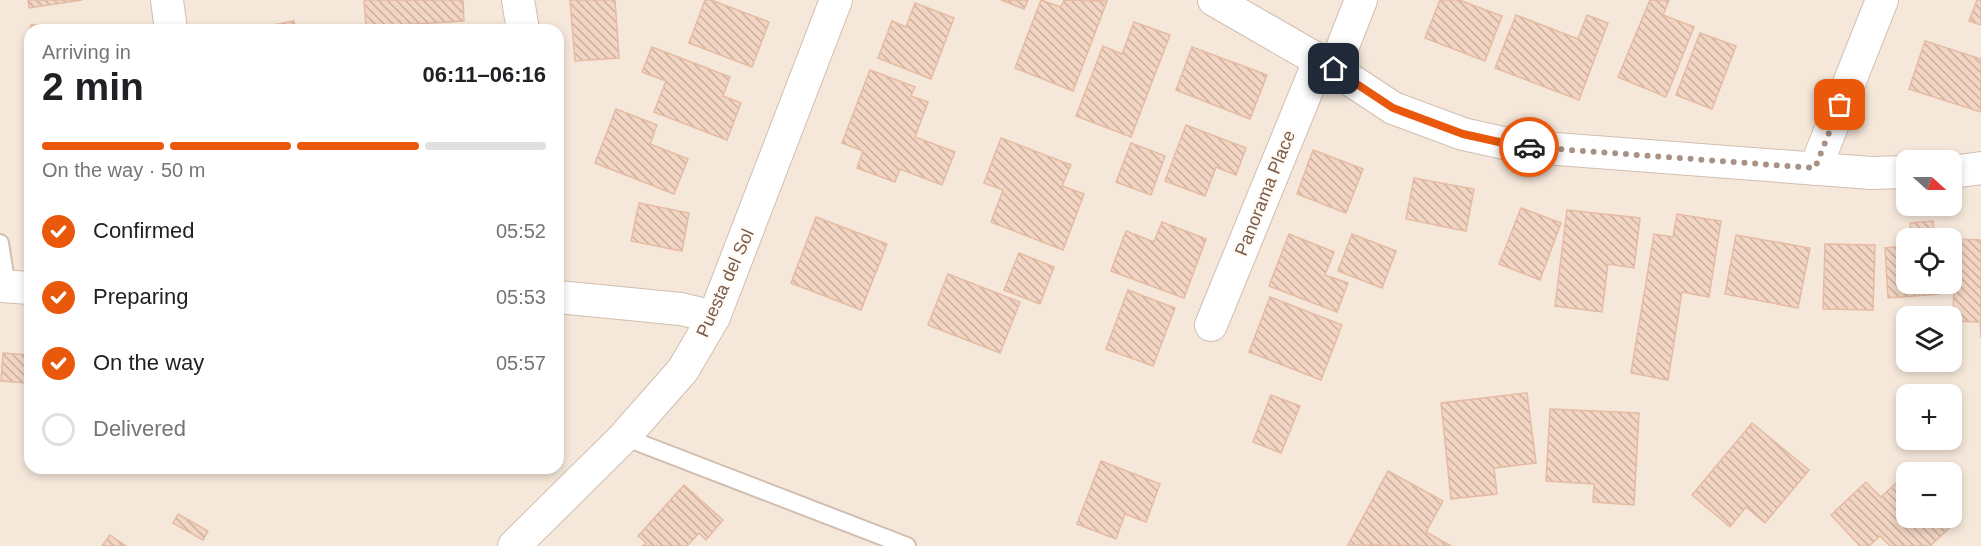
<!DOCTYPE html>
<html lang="en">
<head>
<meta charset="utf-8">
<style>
	body { margin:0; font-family:Arial,sans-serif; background:#f6f6f6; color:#202124; height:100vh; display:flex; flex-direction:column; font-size:22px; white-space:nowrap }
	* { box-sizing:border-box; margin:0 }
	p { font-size:20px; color:#757577 }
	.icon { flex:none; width:33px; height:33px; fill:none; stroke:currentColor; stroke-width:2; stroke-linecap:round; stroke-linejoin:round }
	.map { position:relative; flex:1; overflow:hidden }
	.sheet { position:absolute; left:24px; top:24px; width:540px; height:450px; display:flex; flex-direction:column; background:#fff; border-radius:18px; box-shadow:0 3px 9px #0003 }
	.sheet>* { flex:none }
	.needle { width:39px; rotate:111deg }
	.tools { position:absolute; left:1896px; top:150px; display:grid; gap:12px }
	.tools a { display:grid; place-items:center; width:66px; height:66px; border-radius:12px; background:#fff; box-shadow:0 3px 9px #0003; font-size:30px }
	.pin { position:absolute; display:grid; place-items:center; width:51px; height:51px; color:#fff; margin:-26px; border-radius:12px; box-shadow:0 3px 9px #0006 }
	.courier { position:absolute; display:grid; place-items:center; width:60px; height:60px; margin:-30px; border:4px solid #ea580c; border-radius:50%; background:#fff; color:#222; box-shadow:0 2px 8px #0007 }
	.head em { font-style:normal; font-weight:700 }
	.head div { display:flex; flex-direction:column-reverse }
	.head { display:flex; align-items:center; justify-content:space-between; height:102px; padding:0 18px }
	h1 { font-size:39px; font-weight:700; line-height:45px }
	.bar { display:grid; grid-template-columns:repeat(4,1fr); gap:9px 6px; align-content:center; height:72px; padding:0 18px }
	.bar i { height:8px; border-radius:4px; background:#e0e0e0 }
	.bar .active { background:#ea580c }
	.bar p { grid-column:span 4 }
	ol { padding:0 18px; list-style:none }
	li { display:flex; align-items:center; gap:18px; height:66px }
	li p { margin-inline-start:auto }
	li .icon { padding:6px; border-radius:50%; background:#ea580c; color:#fff; stroke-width:4 }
	li:last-child { color:#757577 }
	li i { width:33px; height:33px; border:3px solid #e0e0e0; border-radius:50% }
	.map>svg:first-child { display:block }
	.residential { fill:#f5e8da; fill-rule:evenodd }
	.building { fill:url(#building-back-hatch); stroke:#e6bba3; stroke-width:1.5 }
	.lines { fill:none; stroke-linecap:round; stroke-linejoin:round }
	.lane-casing { stroke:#d1beb0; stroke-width:20 }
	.street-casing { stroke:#d1beb0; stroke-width:34 }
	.lane { stroke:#fff; stroke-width:16 }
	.street { stroke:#fff; stroke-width:32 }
	.done { stroke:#a89285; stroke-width:6; stroke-dasharray:0 10.8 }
	.route { stroke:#ea580c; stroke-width:8 }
	.labels { text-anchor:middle; stroke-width:4.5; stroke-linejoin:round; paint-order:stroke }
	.street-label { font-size:18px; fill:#7a5c4d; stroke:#fffaf3 }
</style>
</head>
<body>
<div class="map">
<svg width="1981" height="546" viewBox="0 0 1981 546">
	<defs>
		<pattern id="building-back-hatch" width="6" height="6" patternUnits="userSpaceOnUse" patternTransform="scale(1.5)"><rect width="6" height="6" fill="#f3d5c3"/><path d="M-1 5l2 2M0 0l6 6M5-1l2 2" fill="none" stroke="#cab0a1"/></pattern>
	</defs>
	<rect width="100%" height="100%" fill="#fdf6ec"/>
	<!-- residential -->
	<path class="residential" d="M0,0H1981V546H0ZM30,30H558V468H30ZM1906,160H1952V206H1906ZM1906,238H1952V284H1906ZM1906,316H1952V362H1906ZM1906,394H1952V440H1906ZM1906,472H1952V518H1906Z"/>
	<!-- building -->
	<g class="building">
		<polygon points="28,0 82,0 29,8"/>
		<polygon points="364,0 463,0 464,21 366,27"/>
		<polygon points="570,0 615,0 619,58 575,61"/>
		<polygon points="705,0 711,0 769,22 752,67 689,43"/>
		<polygon points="1001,0 1028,0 1024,9"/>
		<polygon points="1041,0 1061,7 1064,0 1107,1 1073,91 1015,68"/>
		<polygon points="1440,0 1459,0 1502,16 1485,61 1425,38"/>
		<polygon points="1650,0 1669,0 1663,15 1694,27 1666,97 1618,77"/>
		<polygon points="1977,0 1981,0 1981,25 1969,21"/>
		<polygon points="915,3 954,18 931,79 878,58 892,21 906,27"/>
		<polygon points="1516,15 1578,39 1587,15 1608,23 1579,100 1495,68"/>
		<polygon points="294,21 296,30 253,30 253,29"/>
		<polygon points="1134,22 1170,35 1131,137 1076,116 1103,46 1122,54"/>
		<polygon points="31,25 84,26 84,30 30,30"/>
		<polygon points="1700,33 1736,46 1712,109 1676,95"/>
		<polygon points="1925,41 1981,59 1981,112 1909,89"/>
		<polygon points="652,47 730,77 723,96 741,103 727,140 654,112 666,81 642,72"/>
		<polygon points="1192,47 1267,75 1250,119 1176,90"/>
		<polygon points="870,70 915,87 911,96 928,102 915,137 955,152 942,185 900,169 895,182 857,168 863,151 842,143"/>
		<polygon points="616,109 657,125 650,144 688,159 674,194 595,163"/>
		<polygon points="1186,125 1246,148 1236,175 1216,167 1205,196 1165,181"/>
		<polygon points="1001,138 1071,165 1062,186 1084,194 1063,250 991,222 1003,190 984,183"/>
		<polygon points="1131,143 1165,156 1151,195 1116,182"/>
		<polygon points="1313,150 1363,169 1346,213 1297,194"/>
		<polygon points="1414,178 1474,189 1466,231 1406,219"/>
		<polygon points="639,203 689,213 682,251 631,241"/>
		<polygon points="1521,208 1561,223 1540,280 1499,264"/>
		<polygon points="1567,210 1640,218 1634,268 1608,264 1602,312 1555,306"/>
		<polygon points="1677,214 1721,221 1709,297 1682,292 1668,380 1631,373 1654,234 1673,237"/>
		<polygon points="816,217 887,244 861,310 791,283"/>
		<polygon points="1933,221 1935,238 1911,238 1910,223"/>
		<polygon points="1162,222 1206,239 1184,298 1111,271 1126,231 1154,242"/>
		<polygon points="1289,234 1334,252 1325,275 1348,283 1337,312 1269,286"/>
		<polygon points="1352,234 1396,251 1382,288 1338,271"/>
		<polygon points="1736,235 1810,248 1798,308 1725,294"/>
		<polygon points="1955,239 1981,240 1981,338 1980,322 1953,321"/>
		<polygon points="1825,244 1875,245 1873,310 1823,309"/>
		<polygon points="1906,246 1906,284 1938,284 1939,294 1888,298 1885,248"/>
		<polygon points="1019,253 1054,267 1040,304 1004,290"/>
		<polygon points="948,274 1020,302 1000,353 928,325"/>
		<polygon points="1128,290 1175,308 1153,366 1106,349"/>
		<polygon points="1270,297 1342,325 1321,380 1249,352"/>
		<polygon points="3,353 30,355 30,407 25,407 26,383 1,381"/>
		<polygon points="1527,393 1536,463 1494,468 1497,494 1451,499 1441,403"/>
		<polygon points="1271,395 1300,406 1281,453 1253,442"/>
		<polygon points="1550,409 1639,413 1634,505 1593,502 1594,484 1546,481"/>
		<polygon points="1752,423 1809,470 1765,523 1746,507 1730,527 1692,495"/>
		<polygon points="1101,461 1160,484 1146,522 1125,514 1116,539 1077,524"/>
		<polygon points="1388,471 1443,501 1426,532 1451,546 1348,545"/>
		<polygon points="1906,474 1906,518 1952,518 1952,511 1959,519 1930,546 1890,546 1880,536 1869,546 1860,546 1831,515 1866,482 1881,497"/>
		<polygon points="684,485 723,520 706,540 699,533 687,546 643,546 646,543 638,536"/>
		<polygon points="178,514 208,531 203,540 173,523"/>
		<polygon points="110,535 126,546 102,546"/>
	</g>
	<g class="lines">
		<!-- lane casing -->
		<g class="lane-casing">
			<g id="lane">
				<polyline points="0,243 7,287"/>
				<polyline points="624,437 907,546"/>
			</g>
		</g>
		<!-- street casing -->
		<g class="street-casing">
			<g id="street">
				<polyline points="167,0 171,30"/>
				<polyline points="518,0 523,30"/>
				<polyline points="1214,0 1334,69 1393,108 1463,134 1517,146 1871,173 1906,172"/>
				<polyline points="1334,69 1361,0"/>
				<polyline points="1815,169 1882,0"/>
				<polyline points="1952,172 1981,168"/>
				<polyline points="0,286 30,288"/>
				<polyline points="558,297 681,309 714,317"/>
				<polyline points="1211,325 1319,61"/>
				<polyline points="514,546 624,437 683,370 714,317 836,0"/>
			</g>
		</g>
		<!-- lane -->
		<use href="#lane" class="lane"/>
		<!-- street -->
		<use href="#street" class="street"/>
	</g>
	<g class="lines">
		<!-- done -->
		<polyline class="done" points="1529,147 1815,168 1840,105"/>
		<!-- route -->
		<polyline class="route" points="1334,69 1393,108 1463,134 1517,146 1529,147"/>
	</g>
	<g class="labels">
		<!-- street labels -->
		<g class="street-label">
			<text transform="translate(1265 193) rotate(-68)" y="6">Panorama Place</text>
			<text transform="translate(725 283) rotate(-66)" y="6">Puesta del Sol</text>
		</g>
	</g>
</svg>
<div class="tools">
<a><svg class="needle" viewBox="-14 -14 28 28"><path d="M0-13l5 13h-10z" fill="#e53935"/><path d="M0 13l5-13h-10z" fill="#757577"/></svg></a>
<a><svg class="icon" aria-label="locate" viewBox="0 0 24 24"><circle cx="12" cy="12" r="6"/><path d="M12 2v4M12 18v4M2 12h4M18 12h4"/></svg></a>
<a><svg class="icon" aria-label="layers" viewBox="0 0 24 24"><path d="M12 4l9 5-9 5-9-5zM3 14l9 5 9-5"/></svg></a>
<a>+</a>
<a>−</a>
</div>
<div class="pin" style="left:1840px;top:105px;background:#ea580c"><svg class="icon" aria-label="bag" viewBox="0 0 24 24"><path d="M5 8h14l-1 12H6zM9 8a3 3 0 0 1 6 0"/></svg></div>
<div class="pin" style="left:1334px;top:69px;background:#1f2937"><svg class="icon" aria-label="home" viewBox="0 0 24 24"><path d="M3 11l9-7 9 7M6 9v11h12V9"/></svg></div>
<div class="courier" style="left:1529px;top:147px"><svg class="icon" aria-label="car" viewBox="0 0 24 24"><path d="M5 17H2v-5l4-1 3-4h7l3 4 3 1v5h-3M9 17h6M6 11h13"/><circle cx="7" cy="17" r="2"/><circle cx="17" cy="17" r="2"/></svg></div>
<section class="sheet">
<div class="head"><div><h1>2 min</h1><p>Arriving in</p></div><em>06:11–06:16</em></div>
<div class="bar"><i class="active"></i><i class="active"></i><i class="active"></i><i></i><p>On the way · 50 m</p></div>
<ol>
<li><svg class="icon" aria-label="check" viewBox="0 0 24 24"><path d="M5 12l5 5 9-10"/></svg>Confirmed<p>05:52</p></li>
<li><svg class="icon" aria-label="check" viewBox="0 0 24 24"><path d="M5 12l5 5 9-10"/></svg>Preparing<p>05:53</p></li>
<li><svg class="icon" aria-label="check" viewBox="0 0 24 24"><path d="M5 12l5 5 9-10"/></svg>On the way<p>05:57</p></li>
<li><i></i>Delivered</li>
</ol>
</section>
</div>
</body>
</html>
